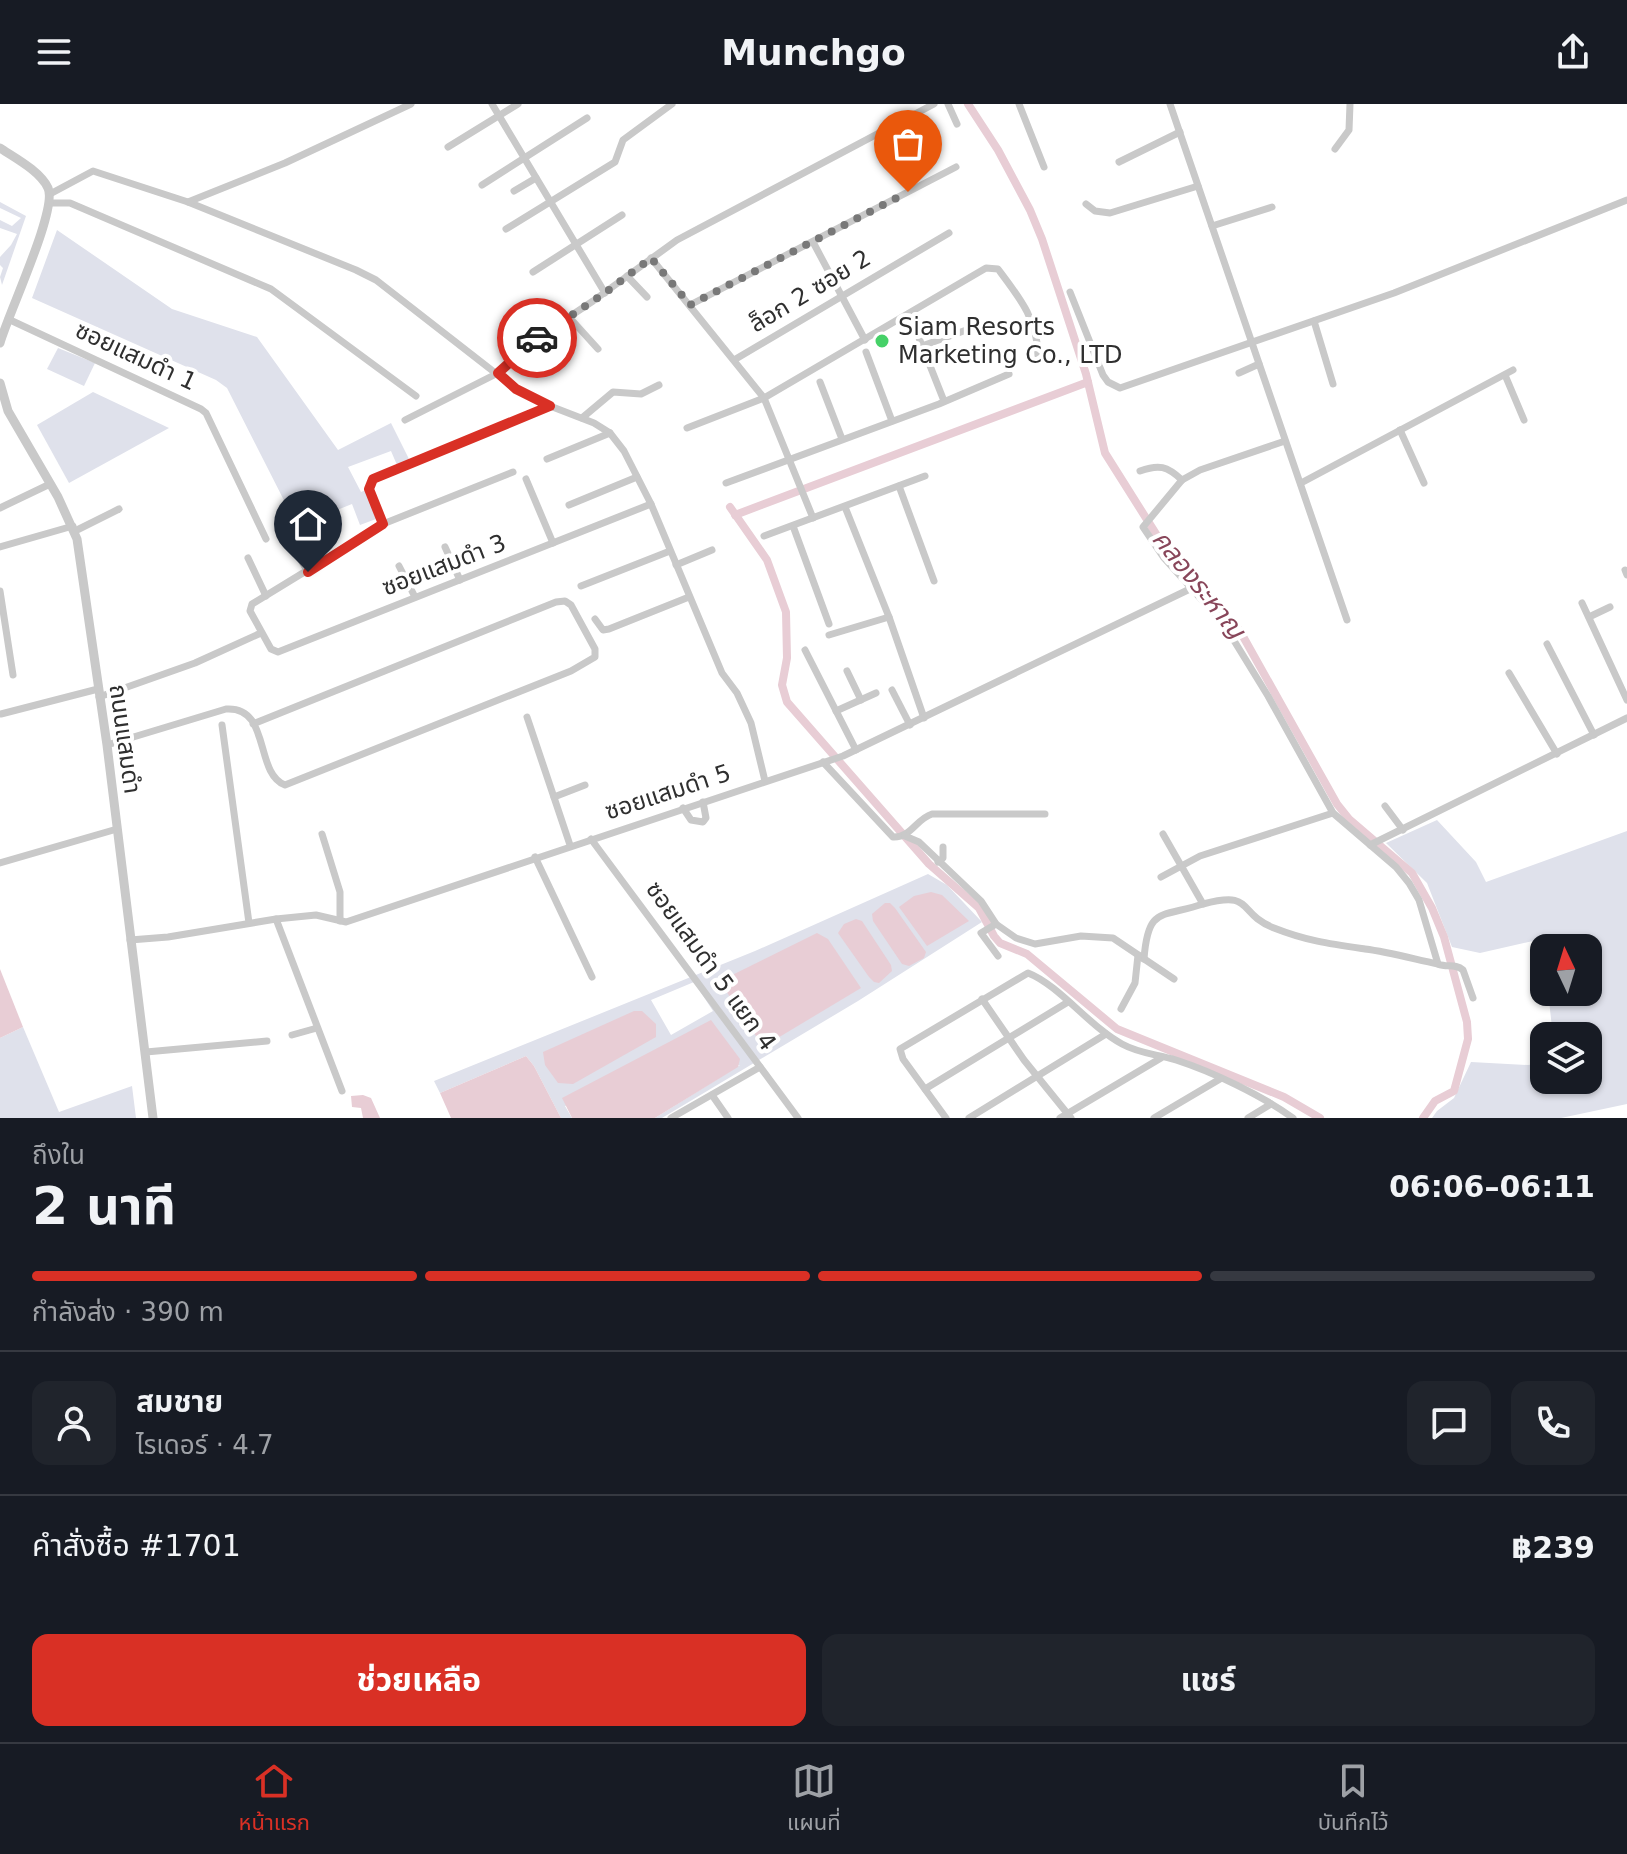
<!DOCTYPE html>
<html lang="th">
<head>
<meta charset="utf-8">
<style>
	body { margin:0; font-family:"DejaVu Sans","Noto Sans Thai",sans-serif; background:#20242c; color:#f1f3f6; height:100vh; display:flex; flex-direction:column; font-size:30px; white-space:nowrap }
	* { box-sizing:border-box; margin:0 }
	p { font-size:26px; color:#9ea1a6 }
	.icon { flex:none; width:44px; height:44px; fill:none; stroke:currentColor; stroke-width:2; stroke-linecap:round; stroke-linejoin:round }
	.map { position:relative; height:1014px; overflow:hidden }
	.panel { display:flex; flex-direction:column; background:#171b24; flex:1 }
	.panel>* { flex:none }
	.needle { width:52px; rotate:356deg }
	.tools { position:absolute; left:1530px; top:830px; display:grid; gap:16px }
	.tools a { display:grid; place-items:center; width:72px; height:72px; border-radius:16px; background:#171b24; box-shadow:0 2px 6px #0004; font-size:40px }
	.pin { position:absolute; display:grid; place-items:center; width:68px; height:68px; color:#fff; margin:-82px -34px; border-radius:50% 50% 50% 0; rotate:-45deg; box-shadow:0 0 8px #0007 }
	.pin .icon { rotate:45deg }
	.courier { position:absolute; display:grid; place-items:center; width:80px; height:80px; margin:-40px; border:6px solid #d93025; border-radius:50%; background:#fff; color:#222; box-shadow:0 2px 10px #0007 }
	.summary em { font-style:normal; font-weight:700 }
	.summary div { display:flex; flex-direction:column-reverse }
	.summary { display:flex; align-items:center; justify-content:space-between; height:136px; padding:0 32px }
	h1 { font-size:52px; font-weight:700; line-height:60px }
	.bar { display:grid; grid-template-columns:repeat(4,1fr); gap:12px 8px; align-content:center; height:96px; padding:0 32px }
	.bar i { height:10px; border-radius:6px; background:#363941 }
	.bar .on { background:#d93025 }
	.bar p { grid-column:span 4 }
	.line { display:flex; align-items:center; gap:20px; padding:0 32px; border-top:2px solid #363941 }
	.line div { flex:1 }
	.round { display:grid; place-items:center; flex:none; width:84px; height:84px; border-radius:16px; background:#20242c }
	.button { display:flex; gap:16px; margin-top:auto; padding:16px 32px }
	.button a { flex:1; height:92px; border-radius:16px; background:#d93025; color:#fff; font-size:32px; font-weight:700; line-height:92px; text-align:center }
	.button a+a { background:#20242c; color:#f1f3f6 }
	header { display:flex; justify-content:space-between; align-items:center; height:104px; padding:0 32px; background:#171b24; font-size:36px; font-weight:700 }
	.tabs { display:flex; justify-content:space-around; align-items:center; height:112px; border-top:2px solid #363941; background:#171b24; font-size:22px; color:#9ea1a6 }
	.tabs a { display:grid; justify-items:center; gap:4px }
	.tabs .on { color:#d93025 }
	.map>svg:first-child { display:block }
	.green { fill:#dfe1eb; fill-rule:evenodd }
	.water { fill:#e8cdd5 }
	.lines { fill:none; stroke-linecap:round; stroke-linejoin:round }
	.canal { stroke:#e8cdd5; stroke-width:8 }
	.minor { stroke:#c9c9c9; stroke-width:7 }
	.tertiary { stroke:#c9c9c9; stroke-width:9 }
	.done { stroke:#787878; stroke-width:8; stroke-dasharray:0 14.4 }
	.route { stroke:#d93025; stroke-width:10 }
	.poi-dot { fill:#46d168; stroke:#fff; stroke-width:3 }
	.labels { text-anchor:middle; stroke-width:8; stroke-linejoin:round; paint-order:stroke }
	.street-label { font-size:24px; fill:#2f2f2f; stroke:#fff }
	.poi-label { font-size:24px; fill:#2f2f2f; stroke:#fff; text-anchor:start }
	.water-label { font-size:26px; font-style:italic; fill:#88465a; stroke:#fff }
</style>
</head>
<body>
<header><svg class="icon" aria-label="menu" viewBox="0 0 24 24"><path d="M4 6h16M4 12h16M4 18h16"/></svg>Munchgo<svg class="icon" aria-label="share" viewBox="0 0 24 24"><path d="M12 15V3M7 8l5-5 5 5M5 13v7h14v-7"/></svg></header>
<div class="map">
<svg width="1627" height="1014" viewBox="0 0 1627 1014">
	<rect width="100%" height="100%" fill="#fff"/>
	<!-- green -->
	<g class="green">
		<polygon points="0,98 26,112 2,181 0,173 3,164 0,161 0,153 11,141 17,130 0,124 0,116 12,122 21,114 0,104"/>
		<polygon points="57,126 172,205 257,233 338,346 391,319 410,357 397,361 391,347 348,363 361,388 366,386 376,415 360,421 352,400 297,422 227,284 216,276 32,194"/>
		<polygon points="58,244 95,259 84,282 47,265"/>
		<polygon points="93,288 169,324 69,379 37,321"/>
		<polygon points="1437,716 1476,758 1486,778 1627,727 1627,1000 1561,1014 1432,1014 1437,1007 1454,994 1471,958 1528,961 1544,959 1544,976 1588,976 1588,932 1553,932 1548,888 1588,888 1588,844 1544,844 1544,848 1542,835 1480,849 1452,843 1427,779 1386,739"/>
		<path d="M928,770L947,781L982,818L858,897L662,1014H655L740,961L565,1002L572,1014H561L534,962L526,952L440,989L434,977L755,847ZM694,878L713,907L671,931L651,896Z"/>
		<polygon points="23,923 59,1008 132,982 136,1014 0,1014 0,934"/>
	</g>
	<!-- water -->
	<g class="water">
		<polygon points="931,788 942,791 969,817 927,842 899,803 914,792"/>
		<polygon points="885,799 890,799 895,804 926,848 924,854 909,862 902,860 873,817 872,810"/>
		<polygon points="856,815 862,817 891,861 892,867 879,879 874,878 869,873 838,829 844,820"/>
		<polygon points="817,829 828,835 861,884 766,941 760,938 722,881 722,876"/>
		<polygon points="0,865 23,923 0,934"/>
		<polygon points="634,907 642,907 656,920 656,933 573,980 558,979 545,961 543,948"/>
		<polygon points="711,916 740,955 738,963 655,1014 572,1014 562,994"/>
		<polygon points="526,952 534,962 561,1014 451,1014 440,989"/>
		<polygon points="363,991 371,994 380,1014 363,1014 361,1004 352,1003 351,992"/>
	</g>
	<g class="lines">
		<!-- canal -->
		<g class="canal">
			<polyline points="968,0 998,46 1030,106 1042,135 1086,270 1105,349 1163,441 1240,527 1337,700 1349,715 1412,769 1432,804 1444,833 1467,918 1468,935 1454,987 1435,997 1423,1014"/>
			<polyline points="730,403 767,456 786,508 787,554 782,581 787,598 929,760 979,804 994,832 1000,839 1027,850 1117,925 1284,993 1320,1014"/>
			<polyline points="735,411 1088,278"/>
		</g>
		<!-- minor -->
		<g class="minor">
			<polyline points="492,0 605,189"/>
			<polyline points="948,0 957,20"/>
			<polyline points="1019,0 1044,63"/>
			<polyline points="1170,0 1347,516"/>
			<polyline points="878,30 892,54"/>
			<polyline points="448,43 518,0"/>
			<polyline points="1335,45 1349,26 1350,0"/>
			<polyline points="1119,58 1180,28"/>
			<polyline points="482,81 587,14"/>
			<polyline points="514,87 536,74"/>
			<polyline points="50,90 93,67 188,98 356,166 376,176 516,285 550,302 594,319 610,329 624,347 651,400 722,569 737,589 751,619 765,677"/>
			<polyline points="188,98 285,59 411,0"/>
			<polyline points="50,99 70,99 271,185 416,292"/>
			<polyline points="1086,100 1095,107 1110,109 1198,82"/>
			<polyline points="1212,122 1272,103"/>
			<polyline points="506,125 615,58 623,36 672,0"/>
			<polyline points="813,138 865,236"/>
			<polyline points="651,154 764,294 813,414"/>
			<polyline points="533,168 622,111"/>
			<polyline points="627,172 647,193"/>
			<polyline points="1070,188 1103,271 1108,278 1120,284 1394,189 1627,96"/>
			<polyline points="690,201 956,63"/>
			<polyline points="569,213 598,245"/>
			<polyline points="8,215 201,305 206,309 266,435"/>
			<polyline points="1314,217 1333,280"/>
			<polyline points="917,229 944,297"/>
			<polyline points="922,242 983,220"/>
			<polyline points="866,248 892,317"/>
			<polyline points="734,256 949,129"/>
			<polyline points="1239,269 1259,260"/>
			<polyline points="1505,271 1524,316"/>
			<polyline points="820,278 842,335"/>
			<polyline points="582,314 613,288 641,290 659,281"/>
			<polyline points="405,316 498,269 533,237 593,197 677,136 934,0"/>
			<path d="M687,324L764,294L986,164L998,165C1019,193 1038,216 1038,252"/>
			<polyline points="1400,326 1424,379"/>
			<path d="M1285,337L1200,366L1182,376L1143,423L1164,454L1219,515L1233,535L1268,592L1333,709L1396,763L1409,779L1419,796L1438,860C1447,864 1455,859 1463,866L1473,894"/>
			<polyline points="547,355 610,329"/>
			<path d="M1140,367C1159,360 1167,362 1182,376"/>
			<polyline points="513,368 383,420 252,500 250,507 271,545 278,548 651,400"/>
			<polyline points="526,375 553,439"/>
			<polyline points="726,379 939,300 1009,270"/>
			<polyline points="1301,379 1513,266"/>
			<polyline points="899,382 934,477"/>
			<polyline points="569,401 637,373"/>
			<polyline points="845,403 889,513 924,614"/>
			<polyline points="0,404 50,380"/>
			<polyline points="383,420 369,385 373,375 550,302"/>
			<polyline points="793,422 829,520"/>
			<polyline points="75,427 119,405"/>
			<polyline points="764,432 925,372"/>
			<polyline points="288,434 308,468"/>
			<polyline points="0,443 73,422"/>
			<polyline points="445,443 460,476"/>
			<polyline points="248,454 266,492"/>
			<polyline points="676,461 712,446"/>
			<polyline points="399,462 415,493"/>
			<polyline points="1625,466 1627,471"/>
			<polyline points="581,482 670,447"/>
			<polyline points="0,487 13,571"/>
			<polyline points="1582,499 1627,596"/>
			<polyline points="1589,513 1610,503"/>
			<polyline points="595,515 603,526 609,525 689,493"/>
			<polyline points="829,531 889,513"/>
			<polyline points="1547,540 1594,631"/>
			<polyline points="805,546 856,646"/>
			<polyline points="847,567 861,596"/>
			<polyline points="1509,569 1557,650"/>
			<polyline points="892,586 910,621"/>
			<polyline points="99,593 195,559 261,529"/>
			<polyline points="836,607 876,589"/>
			<polyline points="1,610 98,585"/>
			<polyline points="527,613 570,741"/>
			<polyline points="222,621 249,819"/>
			<path d="M107,641L226,605C271,602 254,669 285,681L571,567L595,553V545L571,501L565,497L556,498L253,620"/>
			<path d="M823,658L893,733C911,734 916,715 932,710H1045"/>
			<polyline points="554,693 585,681"/>
			<polyline points="1385,702 1403,726"/>
			<polyline points="683,704 691,716 703,718 706,714 703,698"/>
			<polyline points="322,730 340,788 340,817"/>
			<polyline points="905,732 919,738 981,797 996,820 1016,834 1035,840 1081,832 1113,834 1174,875"/>
			<polyline points="591,735 798,1014"/>
			<polyline points="1370,741 1627,614"/>
			<polyline points="535,753 592,873"/>
			<polyline points="938,758 943,754 943,743"/>
			<polyline points="0,759 117,725"/>
			<polyline points="1161,773 1200,752 1333,709"/>
			<path d="M1203,800C1255,786 1236,809 1274,824C1307,837 1330,840 1365,845C1389,848 1414,855 1438,860"/>
			<polyline points="276,815 342,987"/>
			<polyline points="996,820 981,829 998,852"/>
			<polyline points="130,836 168,833 276,815 316,811 346,818 843,652 1192,484"/>
			<path d="M1144,855C1148,802 1161,814 1203,800L1163,730"/>
			<polyline points="982,895 1024,956 1071,1014"/>
			<polyline points="1121,905 1135,879 1138,851"/>
			<polyline points="292,931 317,924"/>
			<polyline points="146,948 267,937"/>
			<polyline points="925,985 1068,898"/>
			<polyline points="712,991 728,1014"/>
			<polyline points="671,1014 760,963"/>
			<path d="M946,1014L903,955L900,945L1028,869C1059,881 1090,923 1122,940C1140,950 1157,950 1176,956C1213,968 1261,991 1293,1014"/>
			<polyline points="969,1014 1106,930"/>
			<polyline points="1060,1014 1161,954"/>
			<polyline points="1154,1014 1220,975"/>
			<polyline points="1248,1014 1271,1000"/>
		</g>
		<!-- tertiary -->
		<g class="tertiary">
			<path d="M0,44C15,54 40,67 48,84C58,105 8,210 0,239"/>
			<polyline points="0,279 8,307 58,393 77,435 107,641 153,1014"/>
		</g>
	</g>
	<g class="lines">
		<!-- done -->
		<polyline class="done" points="537,234 605,189 651,154 690,201 908,88"/>
		<!-- route -->
		<polyline class="route" points="308,468 383,420 369,385 373,375 550,302 516,285 498,269 537,234"/>
	</g>
	<!-- markers -->
	<circle class="poi-dot" cx="882" cy="237" r="8"/>
	<g class="labels">
		<!-- street labels -->
		<g class="street-label">
			<text transform="translate(810 187) rotate(-31)" y="8">ล็อก 2 ซอย 2</text>
			<text transform="translate(136 252) rotate(25)" y="8">ซอยแสมดำ 1</text>
			<text transform="translate(444 461) rotate(-21)" y="8">ซอยแสมดำ 3</text>
			<text transform="translate(125 635) rotate(82)" y="8">ถนนแสมดำ</text>
			<text transform="translate(668 688) rotate(-18)" y="8">ซอยแสมดำ 5</text>
			<text transform="translate(711 862) rotate(54)" y="8">ซอยแสมดำ 5 แยก 4</text>
		</g>
		<!-- poi labels -->
		<g class="poi-label">
			<text x="898" y="231">Siam Resorts<tspan x="898" dy="28">Marketing Co., LTD</tspan></text>
		</g>
		<!-- water labels -->
		<g class="water-label">
			<text transform="translate(1199 480) rotate(51)" y="9">คลองระหาญ</text>
		</g>
	</g>
</svg>
<div class="tools">
<a><svg class="needle" viewBox="-14 -14 28 28"><path d="M0-13l5 13h-10z" fill="#e53935"/><path d="M0 13l5-13h-10z" fill="#9ea1a6"/></svg></a>
<a><svg class="icon" aria-label="layers" viewBox="0 0 24 24"><path d="M12 4l9 5-9 5-9-5zM3 14l9 5 9-5"/></svg></a>
</div>
<div class="pin" style="left:908px;top:88px;background:#ea580c"><svg class="icon" aria-label="bag" viewBox="0 0 24 24"><path d="M5 8h14l-1 12H6zM9 8a3 3 0 0 1 6 0"/></svg></div>
<div class="pin" style="left:308px;top:468px;background:#1f2937"><svg class="icon" aria-label="home" viewBox="0 0 24 24"><path d="M3 11l9-7 9 7M6 9v11h12V9"/></svg></div>
<div class="courier" style="left:537px;top:234px"><svg class="icon" aria-label="car" viewBox="0 0 24 24"><path d="M5 17H2v-5l4-1 3-4h7l3 4 3 1v5h-3M9 17h6M6 11h13"/><circle cx="7" cy="17" r="2"/><circle cx="17" cy="17" r="2"/></svg></div>
</div>
<section class="panel">
<div class="summary"><div><h1>2 นาที</h1><p>ถึงใน</p></div><em>06:06–06:11</em></div>
<div class="bar"><i class="on"></i><i class="on"></i><i class="on"></i><i></i><p>กำลังส่ง · 390 m</p></div>
<div class="line" style="height:144px"><a class="round"><svg class="icon" aria-label="person" viewBox="0 0 24 24"><circle cx="12" cy="8" r="4"/><path d="M4 21q1-7 8-7t8 7"/></svg></a><div><b>สมชาย</b><p>ไรเดอร์ · 4.7</p></div><a class="round"><svg class="icon" aria-label="chat" viewBox="0 0 24 24"><path d="M4 5h16v11H9l-5 4z"/></svg></a><a class="round"><svg class="icon" aria-label="phone" viewBox="0 0 24 24"><path d="M5 4h4l2 5-3 2q2 4 5 5l2-3 5 2v4C11 20 4 13 5 4z"/></svg></a></div>
<div class="line" style="height:104px"><div>คำสั่งซื้อ #1701</div><b>฿239</b></div>
<div class="button"><a>ช่วยเหลือ</a><a>แชร์</a></div>
</section>
<nav class="tabs">
<a class="on"><svg class="icon" aria-label="home" viewBox="0 0 24 24"><path d="M3 11l9-7 9 7M6 9v11h12V9"/></svg>หน้าแรก</a>
<a><svg class="icon" aria-label="map" viewBox="0 0 24 24"><path d="M3 6l6-2 6 2 6-2v14l-6 2-6-2-6 2zM9 4v14M15 6v14"/></svg>แผนที่</a>
<a><svg class="icon" aria-label="saved" viewBox="0 0 24 24"><path d="M7 4h10v16l-5-4-5 4z"/></svg>บันทึกไว้</a>
</nav>
</body>
</html>
